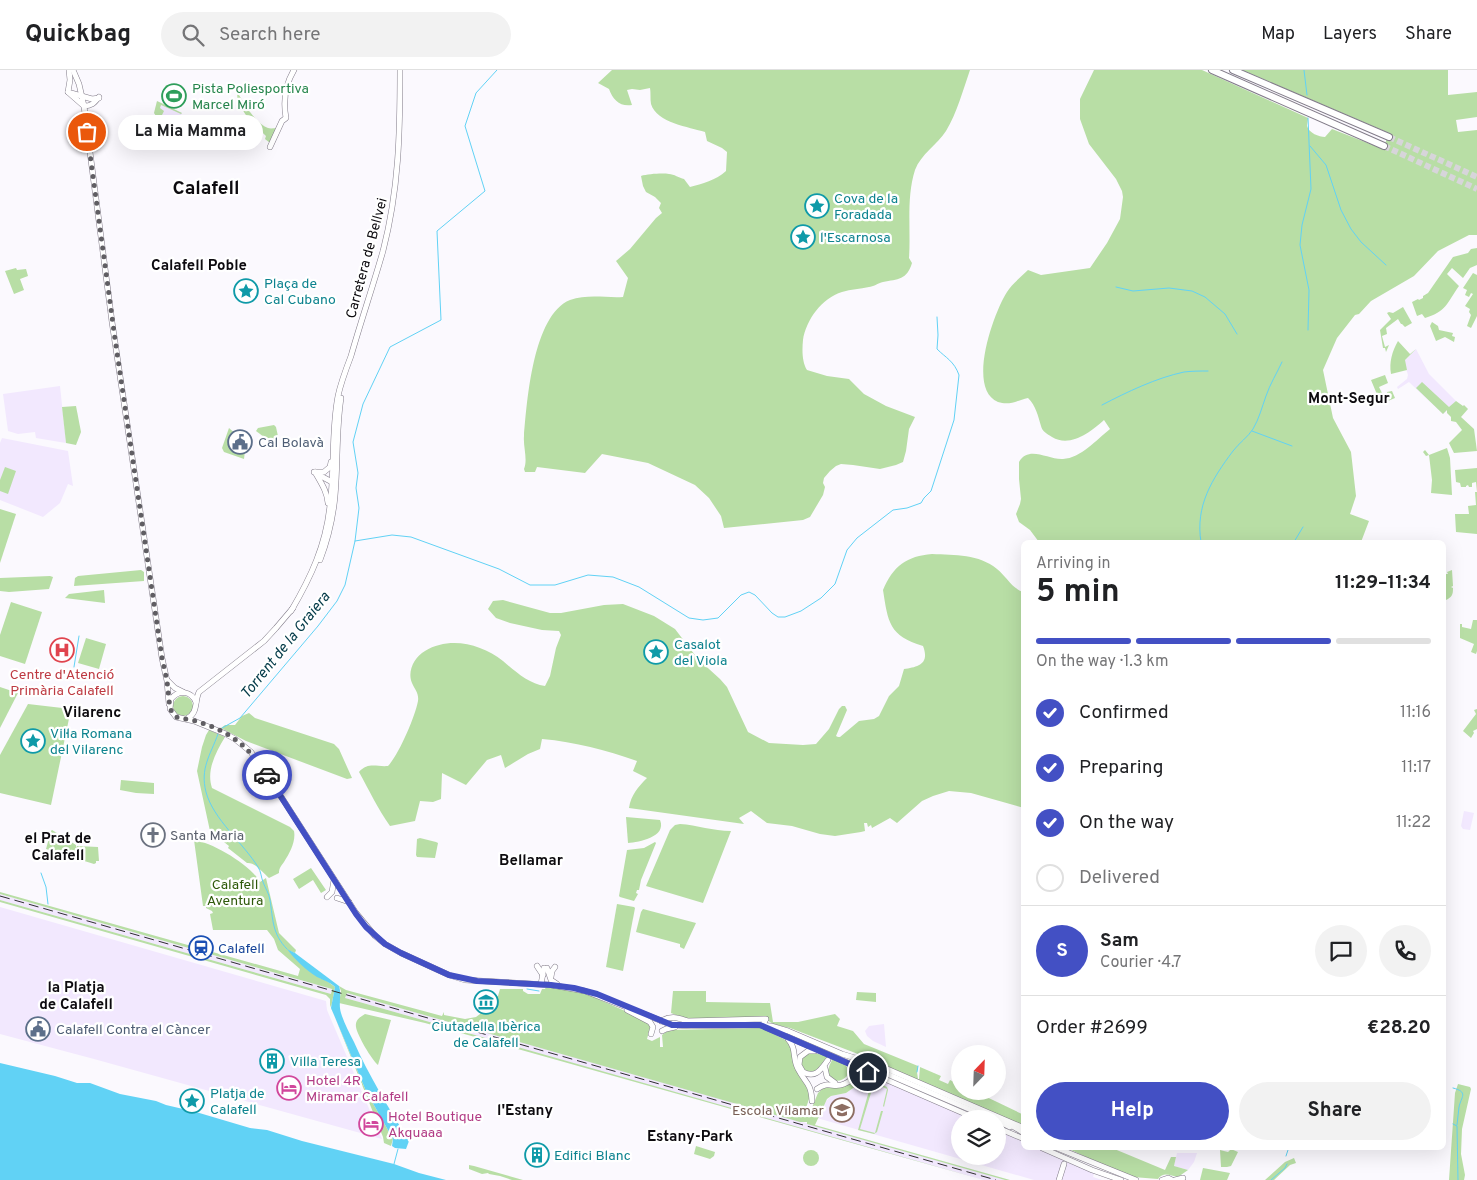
<!DOCTYPE html>
<html lang="en">
<head>
<meta charset="utf-8">
<style>
	body { margin:0; font-family:Overpass,sans-serif; background:#f2f2f2; color:#202124; height:100vh; display:flex; flex-direction:column; font-size:19px; white-space:nowrap }
	* { box-sizing:border-box; margin:0 }
	p { font-size:16px; color:#757577 }
	.icon { flex:none; width:28px; height:28px; fill:none; stroke:currentColor; stroke-width:2; stroke-linecap:round; stroke-linejoin:round }
	.map { position:relative; flex:1; overflow:hidden }
	.side { position:absolute; left:1021px; top:470px; width:425px; height:610px; display:flex; flex-direction:column; background:#fff; border-radius:8px; box-shadow:0 5px 20px #0002 }
	.side>* { flex:none }
	.needle { width:32px; rotate:23deg }
	.buttons { position:absolute; left:951px; top:975px; display:grid; gap:10px }
	.buttons a { display:grid; place-items:center; width:55px; height:55px; border-radius:50%; background:#fff; box-shadow:0 5px 20px #0002; font-size:25px }
	.pin { position:absolute; display:grid; place-items:center; width:42px; height:42px; color:#fff; margin:-21px; border:2px solid #fff; border-radius:50%; box-shadow:0 1px 5px #0007 }
	.courier { position:absolute; display:grid; place-items:center; width:50px; height:50px; margin:-25px; border:4px solid #4350c4; border-radius:50%; background:#fff; color:#222; box-shadow:0 1px 6px #0007 }
	.bubble { position:absolute; height:35px; border-radius:18px; background:#fff; box-shadow:0 5px 20px #0002; font-size:16px; font-weight:700; line-height:35px; text-align:center }
	.headline em { font-style:normal; font-weight:700 }
	.headline div { display:flex; flex-direction:column-reverse }
	.headline { display:flex; align-items:center; justify-content:space-between; height:85px; padding:0 15px }
	h1 { font-size:32px; font-weight:700; line-height:38px }
	.bar { display:grid; grid-template-columns:repeat(4,1fr); gap:8px 5px; align-content:center; height:60px; padding:0 15px }
	.bar i { height:6px; border-radius:4px; background:#e0e0e0 }
	.bar .on { background:#4350c4 }
	.bar p { grid-column:span 4 }
	.line { display:flex; align-items:center; gap:12px; padding:0 15px; border-top:1px solid #e0e0e0 }
	.line div { flex:1 }
	.round { display:grid; place-items:center; flex:none; width:52px; height:52px; border-radius:26px; background:#f2f2f2 }
	ol { padding:0 15px; list-style:none }
	li { display:flex; align-items:center; gap:15px; height:55px }
	li p { margin-inline-start:auto }
	li .icon { padding:5px; border-radius:50%; background:#4350c4; color:#fff; stroke-width:4 }
	li:last-child { color:#757577 }
	li i { width:28px; height:28px; border:2px solid #e0e0e0; border-radius:50% }
	.cta { display:flex; gap:10px; margin-top:auto; padding:10px 15px }
	.cta a { flex:1; height:58px; border-radius:30px; background:#4350c4; color:#fff; font-size:20px; font-weight:700; line-height:58px; text-align:center }
	.cta a+a { background:#f2f2f2; color:#202124 }
	header { display:flex; align-items:center; gap:30px; box-sizing:border-box; height:70px; padding:0 25px; background:#fff; border-bottom:1px solid #e0e0e0 }
	header strong { font-size:24px }
	nav { display:flex; gap:28px; margin-inline-start:auto; font-size:18px }
	.search { width:350px; height:45px; background:#f2f2f2; display:flex; align-items:center; gap:12px; box-sizing:border-box; padding:0 18px; border-radius:28px; color:#757577; font-size:19px }
	.map>svg:first-child { display:block }
	.built { fill:#f2e8fe }
	.green { fill:#b8dea5 }
	.water { fill:#61d2f5 }
	.lines { fill:none; stroke-linecap:round; stroke-linejoin:round }
	.stream { stroke:#61d2f5; stroke-width:1 }
	.highway-tunnel { stroke:#d7d5da; stroke-width:6; stroke-dasharray:6 3; stroke-linecap:butt }
	.secondary-casing { stroke:#827c89; stroke-width:6 }
	.primary-casing { stroke:#827c89; stroke-width:6 }
	.highway-casing { stroke:#827c89; stroke-width:8 }
	.secondary { stroke:#fff; stroke-width:5 }
	.primary { stroke:#fff; stroke-width:5 }
	.highway { stroke:#fff; stroke-width:6 }
	.rail { stroke:#2f2d31; stroke-width:1; stroke-dasharray:10 5; stroke-linecap:butt }
	.done { stroke:#605e63; stroke-width:5; stroke-dasharray:0 9 }
	.route { stroke:#4350c4; stroke-width:6 }
	.labels { text-anchor:middle; stroke-width:4.5; stroke-linejoin:round; paint-order:stroke }
	.leisure-label { font-size:14px; fill:#27864d; stroke:#fff; text-anchor:start }
	.culture-label { font-size:14px; fill:#0d838f; stroke:#fff; text-anchor:start }
	.street-label { font-size:14px; fill:#0d0b0f; stroke:#fff }
	.service-label { font-size:14px; fill:#4e5e75; stroke:#fff; text-anchor:start }
	.health-label { font-size:14px; fill:#be3a42; stroke:#fff }
	.worship-label { font-size:14px; fill:#5b616d; stroke:#fff; text-anchor:start }
	.park-label { font-size:14px; fill:#2e590a; stroke:#fff }
	.transit-label { font-size:14px; fill:#164399; stroke:#fff; text-anchor:start }
	.hotel-label { font-size:14px; fill:#b23c85; stroke:#fff; text-anchor:start }
	.education-label { font-size:14px; fill:#785e54; stroke:#fff; text-anchor:end }
	.neighbourhood-label { font-size:15px; font-weight:bold; fill:#0d0b0f; stroke:#fff }
	.water-label { font-size:15px; font-style:italic; fill:#033a48; stroke:#fff }
	.district-label { font-size:19px; font-weight:bold; fill:#0d0b0f; stroke:#fff }
</style>
</head>
<body>
<header>
<strong>Quickbag</strong>
<div class="search"><svg class="icon" aria-label="search" viewBox="0 0 24 24"><circle cx="10" cy="10" r="6"/><path d="M15 15l6 6"/></svg>Search here</div>
<nav><a>Map</a><a>Layers</a><a>Share</a></nav>
</header>
<div class="map">
<svg width="1477" height="1110" viewBox="0 0 1477 1110">
	<rect width="100%" height="100%" fill="#fbf9fe"/>
	<!-- built -->
	<g class="built">
		<polygon points="157,31 182,43 175,57 172,56 170,59 158,49 154,43"/>
		<polygon points="1416,279 1429,304 1456,331 1443,344 1409,312 1398,319 1397,317 1407,309 1408,305 1404,291"/>
		<polygon points="60,316 66,373 36,368 35,362 18,364 8,361 3,324"/>
		<polygon points="2,368 68,381 73,416 68,414 60,433 43,447 0,430 0,373"/>
		<polygon points="1464,741 1474,743 1470,760 1463,759 1461,756"/>
		<polygon points="0,824 332,919 331,924 0,830"/>
		<polygon points="0,837 326,931 327,940 382,1069 94,989 0,964"/>
		<polygon points="347,923 578,988 1005,1110 984,1110 799,1058 363,933 345,928"/>
		<polygon points="884,954 886,977 873,971 867,966 865,961 869,956"/>
		<polygon points="873,1007 971,1049 960,1049 960,1086 998,1086 998,1060 1024,1072 1024,1078 1036,1078 1094,1103 1093,1107 1102,1110 1034,1110 817,1048 824,1033 831,1026 846,1023 863,1012 871,1014"/>
		<polygon points="1177,1083 1197,1083 1194,1092 1188,1100 1174,1096"/>
	</g>
	<!-- green -->
	<g class="green">
		<path d="M612,0H970C963,20 957,43 946,61C937,75 921,84 915,100C906,128 911,160 909,188L912,193C907,210 898,209 883,212C878,213 873,217 869,217C860,219 851,219 842,222C822,228 806,250 803,270C802,280 802,292 807,300L827,306L849,309L864,324L886,336L915,347L909,359L906,381L903,392L896,395L880,399L853,395L841,394L836,396L830,401L824,408L823,413L825,417L823,425L810,447L803,450L724,458L721,446L709,428L695,415L648,393L602,384L585,403L537,397L535,402H525L524,399C528,389 523,377 524,366C527,331 533,245 570,230C587,224 606,228 623,227L628,208L616,191L630,179L656,148L662,143L659,138L661,133L655,127L646,122L643,116L641,106C648,104 662,103 669,104C674,104 679,108 684,109L690,117C702,114 716,110 726,101L727,82L722,78L707,71L705,62C689,57 657,53 651,34C650,29 651,24 650,18L640,20L632,19L627,20L632,35C620,37 613,30 609,19L598,13Z"/>
		<path d="M1094,0H1202L1306,47L1308,48C1308,50 1307,55 1307,56C1309,63 1319,67 1325,67L1332,59L1383,79L1389,63L1242,0H1448V25L1477,22V47L1456,50L1458,62L1477,60V165H1469L1438,181L1414,206L1371,231L1359,244L1355,245L1337,268L1323,300L1333,348L1351,382L1356,426L1350,444L1369,451L1361,472H1039L1030,460L1019,452L1016,444L1020,434L1021,429L1019,409V392C1029,375 1048,390 1063,389C1081,388 1096,370 1110,359L1104,350C1091,362 1070,378 1052,367C1047,364 1042,361 1041,356C1038,346 1036,336 1028,328C1018,330 1010,336 998,332C966,319 994,242 1007,222C1012,214 1021,207 1028,200L1041,205L1090,198L1107,173L1120,149L1123,127L1122,121L1116,109L1089,74L1080,49V29Z"/>
		<polygon points="166,15 186,26 181,37 161,27"/>
		<path d="M237,21C242,31 257,55 268,58C271,59 274,58 277,58L270,73L265,69L266,66C254,54 236,39 237,21Z"/>
		<polygon points="157,31 182,43 181,44 161,35 160,38 164,41 162,45 174,51 170,59 158,49 154,43"/>
		<path d="M1477,178V195L1470,198L1463,208L1452,198L1447,204L1459,216C1447,233 1446,242 1425,248L1422,244L1417,246L1412,232L1418,229L1419,230L1423,228V226L1428,223L1453,187L1468,183L1471,179Z"/>
		<polygon points="16,198 17,200 26,199 28,206 20,209 24,220 14,224 5,201"/>
		<polygon points="1473,203 1477,205 1477,246 1471,258 1467,256 1471,245 1469,242 1470,239 1465,236 1473,224 1471,223 1469,227 1465,225 1467,220 1463,218"/>
		<polygon points="1403,237 1412,253 1405,257 1402,254 1401,254 1398,249 1386,258 1387,264 1382,266 1385,277 1389,275 1386,282 1385,278 1383,278 1380,260 1391,249 1387,243 1389,242 1393,243"/>
		<polygon points="1432,252 1438,256 1439,260 1453,263 1452,266 1455,267 1454,272 1445,267 1436,271 1430,256"/>
		<path d="M1398,271L1410,284L1416,279L1405,290L1407,300L1391,304C1389,292 1392,282 1398,271Z"/>
		<polygon points="1385,305 1388,313 1379,317 1385,329 1389,328 1387,322 1392,321 1395,328 1381,334 1371,310"/>
		<polygon points="1422,312 1449,337 1456,331 1463,336 1464,335 1468,339 1461,347 1474,359 1477,381 1454,383 1449,373 1462,360 1456,352 1451,351 1451,347 1447,343 1447,340 1443,344 1416,318"/>
		<polygon points="76,336 81,362 76,375 66,373 62,337"/>
		<polygon points="274,355 276,357 279,371 264,367 256,361 258,358"/>
		<polygon points="229,358 246,373 244,389 224,382 222,378"/>
		<polygon points="1447,378 1450,388 1452,425 1431,423 1432,410 1429,385 1426,386 1423,382 1425,380 1429,385"/>
		<polygon points="5,397 16,401 8,424 0,421 0,410"/>
		<polygon points="1477,398 1477,464 1456,462 1455,444 1469,444 1468,436 1476,435 1475,422 1477,422 1476,412 1472,413 1472,417 1469,417 1468,415 1466,416 1466,417 1461,417 1460,413 1456,412 1455,400"/>
		<polygon points="0,439 16,444 0,493"/>
		<path d="M932,484C955,485 979,484 997,499C1006,506 1013,520 1024,522V738L971,723L949,721L933,726L922,731L897,753L890,748L872,758L871,755L868,757L867,753H864L865,761L861,762L835,766L820,764L792,756L767,753L751,741L739,748L744,754L629,738C631,725 638,717 647,708L633,701L637,691C605,680 576,672 542,669L540,679L528,684L505,698L501,685L487,690L466,715L442,703L441,729L433,732L420,731L415,751L390,756C378,739 369,720 359,702C368,692 376,697 388,696C399,684 415,647 418,631C419,623 415,620 412,613C407,602 414,587 425,581C450,566 481,574 503,591C515,601 529,614 545,616L550,606L556,578L561,565L559,561L542,560L510,553L496,548L488,539L493,531L503,530L550,543H561L604,535L623,534L654,546L675,559L698,589L720,609L727,617L748,662L769,673L803,675L816,674L829,659L839,639L842,636H845L847,640L836,666L838,667H840L859,651L874,649L879,646L889,626L899,616L904,599C918,597 930,594 923,576C889,566 888,552 883,520C893,496 907,486 932,484Z"/>
		<polygon points="141,500 144,502 144,511 74,516 75,508 78,506"/>
		<path d="M1452,500L1453,516L1451,517L1453,518C1453,525 1452,527 1446,530L1444,524L1445,521L1444,520V504H1448L1447,502Z"/>
		<polygon points="50,506 53,507 49,519 9,522 0,521 0,508"/>
		<polygon points="104,520 105,533 65,528 69,524"/>
		<polygon points="11,532 42,542 25,594 0,586 0,565"/>
		<polygon points="1473,550 1477,550 1477,581 1476,584 1471,582 1474,574 1460,568 1460,554 1462,554 1462,557 1471,559"/>
		<polygon points="86,568 106,574 99,599 78,593"/>
		<polygon points="0,617 18,623 0,658"/>
		<circle cx="183" cy="636" r="10"/>
		<polygon points="28,634 71,639 51,735 0,723 0,685"/>
		<polygon points="1477,639 1477,659 1473,661 1474,663 1471,668 1463,661 1476,644 1474,640"/>
		<polygon points="249,643 255,648 334,674 339,679 352,708 347,709 246,671 221,658 225,655 235,655 242,646"/>
		<path d="M209,660L225,667C216,682 206,700 212,718L290,757L294,761C296,771 290,783 284,792C281,796 279,798 279,803L269,808C263,803 255,792 247,793L228,778L229,776L210,761L197,701L202,677L206,665Z"/>
		<polygon points="121,710 154,713 154,724 136,723 120,720"/>
		<path d="M626,747L660,750C667,767 639,772 628,773Z"/>
		<path d="M680,754C697,755 713,761 731,761L703,833L646,816L670,760L675,755Z"/>
		<polygon points="52,760 76,775 76,778 77,776 98,777 99,791 96,791 96,793 94,794 46,779 51,761"/>
		<polygon points="420,768 436,772 438,773 435,788 417,787 416,785 417,769"/>
		<path d="M194,770C212,772 252,796 260,812L266,808L279,863L296,880L295,883L288,880L320,908L327,911L335,917L331,938L334,945L366,1021L393,1069L391,1076L384,1073L383,1067L330,935V929L326,925L0,832V830L331,924L332,919L0,824V822L298,906L300,899L278,880L274,869L267,860H213L210,844L213,843L212,841L206,838V836H203Z"/>
		<polygon points="655,772 656,773 641,810 639,820 637,820 636,823 638,824 634,831 620,827 619,826 627,780 644,778"/>
		<polygon points="311,798 326,820 321,823 313,810 299,819 293,809"/>
		<polygon points="617,834 634,837 635,838 623,901 606,897"/>
		<polygon points="643,839 696,853 684,879 680,877 680,874 636,862 641,842"/>
		<polygon points="339,916 346,920 442,946 444,942 444,945 465,949 476,947 480,944 490,929 498,926 500,919 523,919 523,921 528,924 540,924 542,919 545,919 546,917 571,920 587,924 643,949 650,954 650,958 647,969 652,971 660,967 660,977 663,977 662,965 669,960 761,958 784,969 788,972 809,1020 809,1029 806,1038 811,1040 818,1023 824,1017 831,1016 861,1006 871,1010 870,1014 862,1012 846,1023 831,1026 827,1029 815,1055 1010,1110 1005,1110 807,1054 807,1052 800,1052 347,923 345,928 363,933 984,1110 425,953 339,933 341,921"/>
		<polygon points="673,921 706,921 706,932 770,933 773,952 798,952 835,944 840,949 837,956 853,961 864,974 918,996 917,1002 918,1009 919,1009 920,997 941,1006 939,1010 948,1014 950,1010 960,1015 960,1021 974,1021 1024,1045 1024,1057 858,984 790,958 773,954 764,948 686,949 671,943"/>
		<polygon points="857,922 876,923 876,932 856,930"/>
		<path d="M365,944L391,950L378,995C372,990 357,965 356,957C355,950 360,947 365,944Z"/>
		<path d="M811,983C822,984 839,988 847,997V1006C841,1013 830,1013 828,1002C828,998 830,994 832,990L826,988C823,992 821,998 816,1001C807,1007 801,998 801,989L806,985Z"/>
		<polygon points="872,1010 887,1017 888,1020 884,1037 883,1036 887,1019 874,1013 860,1059 875,1063 881,1041 883,1041 877,1062 874,1064 858,1060"/>
		<polygon points="1458,1014 1470,1017 1471,1019 1462,1059 1461,1084 1465,1105 1464,1110 1449,1110 1455,1023"/>
		<polygon points="696,1076 715,1082 714,1086 710,1089 694,1084"/>
		<path d="M1067,1078H1112L1165,1100L1171,1087H1176L1174,1096L1188,1100L1178,1107C1170,1106 1164,1101 1158,1109L1133,1107L1086,1087Z"/>
		<polygon points="1231,1079 1238,1082 1231,1096 1227,1097 1221,1097 1220,1080 1228,1082"/>
		<circle cx="811" cy="1088" r="8"/>
		<polygon points="1294,1088 1296,1093 1290,1095 1274,1110 1265,1110 1285,1092"/>
		<polygon points="469,1095 474,1096 523,1110 512,1110 500,1106 489,1104 488,1103 482,1104 469,1099"/>
		<polygon points="1203,1098 1230,1103 1227,1110 1200,1110"/>
	</g>
	<!-- water -->
	<g class="water">
		<path d="M287,879L295,883L339,916C342,925 338,933 341,943C344,953 349,962 354,972C369,1006 389,1038 409,1071L406,1079L395,1078L392,1076L393,1069L366,1021L334,945L331,938L335,917C330,912 323,910 317,907C306,900 295,890 287,879Z"/>
		<polygon points="0,993 55,1006 77,1013 90,1013 120,1024 156,1031 166,1035 196,1042 250,1058 267,1060 302,1071 394,1094 419,1103 446,1110 0,1110"/>
	</g>
	<g class="lines">
		<!-- stream -->
		<g class="stream">
			<polyline points="1304,0 1307,25"/>
			<polyline points="1310,76 1326,95 1341,140 1351,159 1361,172 1386,195"/>
			<polyline points="1116,217 1133,221 1169,218 1192,221 1205,227 1225,244 1237,264"/>
			<polyline points="1308,260 1309,220 1300,175 1302,155 1311,119 1308,48"/>
			<path d="M1102,335C1127,322 1156,308 1184,302C1192,301 1200,301 1208,301"/>
			<polyline points="1252,361 1292,376"/>
			<path d="M355,471L392,465L411,467L499,499L530,515H555L588,505L613,507L639,517L689,548L703,550L718,548L741,525L749,522L755,525L772,543L778,547H785L801,541L821,528L835,514L847,480L857,468L893,440L907,438L921,433L924,428L931,421L954,350L959,305C954,291 946,288 937,279L938,265L937,247"/>
			<path d="M1201,472C1195,436 1212,409 1233,381C1239,373 1248,367 1253,359C1259,349 1262,337 1266,326C1270,314 1277,303 1282,292"/>
			<polyline points="1294,472 1303,457"/>
			<polyline points="74,597 79,566"/>
			<polyline points="222,658 240,648 318,556 337,531 345,515 355,471 359,438 356,418 358,403 353,372 363,334 390,277 441,250 437,161 485,121 465,56 476,23 497,0"/>
			<path d="M218,664C210,686 200,698 206,722C213,749 244,774 258,797C261,801 261,807 263,812C265,818 269,823 270,830C273,849 272,864 287,879"/>
			<polyline points="41,803 46,817 48,834"/>
			<polyline points="527,919 539,921"/>
			<polyline points="917,1002 918,996"/>
			<path d="M1453,1018C1469,1022 1461,1027 1459,1037C1458,1043 1458,1049 1457,1055"/>
			<polyline points="1453,1054 1457,1056 1458,1110"/>
			<polyline points="1286,1086 1288,1080"/>
			<polyline points="394,1094 398,1079"/>
			<polyline points="1271,1110 1285,1098 1287,1094"/>
		</g>
		<!-- highway-tunnel -->
		<g class="highway-tunnel">
			<polyline points="1389,67 1477,107"/>
			<polyline points="1384,76 1477,119"/>
		</g>
		<!-- secondary casing -->
		<g class="secondary-casing">
			<g id="secondary">
				<polyline points="73,0 79,14 84,36 112,252 162,588 167,611 169,634"/>
				<path d="M68,22L84,36C92,36 94,33 99,27"/>
				<polyline points="68,22 70,10 69,0"/>
				<polyline points="71,23 92,29 99,28"/>
				<path d="M270,77L282,51L286,48C283,31 285,15 294,0"/>
				<polyline points="168,611 175,618 183,622"/>
				<polyline points="627,940 650,952 653,957 651,964"/>
			</g>
		</g>
		<!-- primary casing -->
		<g class="primary-casing">
			<g id="primary">
				<polyline points="314,402 324,402 330,397 331,392"/>
				<path d="M315,402C321,413 327,421 328,433"/>
				<polyline points="317,404 332,412"/>
				<path d="M320,490C328,469 333,448 335,426C338,393 336,360 341,328"/>
				<path d="M291,541C311,507 326,475 330,435C335,399 331,362 338,326C341,312 346,299 351,286C361,251 373,216 383,181C399,119 400,63 400,0"/>
				<path d="M196,632C191,621 179,619 171,629L170,639L176,647L194,651L226,664L235,669L251,682L273,714L356,843L375,866L385,874L401,883L449,905L465,910L551,915L585,921L672,955L691,956L760,955L771,956L788,961L842,984L878,995L1024,1058"/>
				<path d="M186,649C199,643 194,632 199,622L264,571L276,558L293,538"/>
				<polyline points="327,827 332,822 334,810"/>
				<polyline points="337,828 349,832"/>
				<polyline points="537,896 543,905"/>
				<polyline points="547,898 551,910 557,914"/>
				<polyline points="551,907 552,901 555,897"/>
				<polyline points="541,914 544,898"/>
				<path d="M661,951C672,945 678,948 688,951L766,949L763,955"/>
				<polyline points="765,957 977,1049"/>
				<polyline points="662,961 666,959 675,957"/>
				<path d="M788,969C797,979 792,988 798,999C805,1013 811,1012 812,1031"/>
				<path d="M815,981H808L800,987L799,995L803,1002C816,1009 821,999 828,990"/>
				<polyline points="866,995 992,1049"/>
				<polyline points="825,998 827,1007 835,1013"/>
				<path d="M817,1019C829,1010 833,1019 844,1014C854,1010 853,1005 866,1003"/>
				<polyline points="998,1051 1010,1057"/>
				<polyline points="1009,1054 1024,1063"/>
				<polyline points="998,1058 1024,1069"/>
				<polyline points="1042,1078 1092,1100 1121,1110"/>
				<polyline points="1057,1078 1136,1110"/>
				<polyline points="1059,1110 1064,1094"/>
				<polyline points="1162,1110 1168,1108 1172,1110"/>
				<polyline points="1175,1110 1183,1108"/>
			</g>
		</g>
		<!-- highway casing -->
		<g class="highway-casing">
			<g id="highway">
				<polyline points="1212,0 1384,76"/>
				<polyline points="1233,0 1389,67"/>
			</g>
		</g>
		<!-- secondary -->
		<use href="#secondary" class="secondary"/>
		<!-- primary -->
		<use href="#primary" class="primary"/>
		<!-- highway -->
		<use href="#highway" class="highway"/>
		<!-- rail -->
		<polyline class="rail" points="0,826 996,1110"/>
	</g>
	<g class="lines">
		<!-- done -->
		<path class="done" d="M87,62L115,269L162,588L167,611L170,639L176,647C182,649 187,649 192,650C228,660 247,674 267,705"/>
		<!-- route -->
		<polyline class="route" points="267,705 356,844 366,857 385,874 401,883 449,905 477,911 551,915 574,918 597,924 672,955 760,955 868,1002"/>
	</g>
	<!-- icons -->
	<defs>
		<g id="stadium-ring" transform="scale(1.25)"><circle r="9.5" fill="#fff" stroke="#2e9e5b" stroke-width="1.5"/><path d="M0-5a6.5 5 0 1 0 0 10a6.5 5 0 1 0 0-10ZM-3.5-1.8h7v3.6h-7Z" fill="#2e9e5b"/></g>
		<g id="sight-ring" transform="scale(1.25)"><circle r="9.5" fill="#fff" stroke="#0f9aa8" stroke-width="1.5"/><path d="M0-6L1.8-2.2L6-1.7L2.9 1.2L3.7 5.4L0 3.3L-3.7 5.4L-2.9 1.2L-6-1.7L-1.8-2.2Z" fill="#0f9aa8"/></g>
		<g id="civic-ring" transform="scale(1.25)"><circle r="9.5" fill="#fff" stroke="#5c6f8a" stroke-width="1.5"/><path d="M-.6-6.5H3V-4.5H.6V-3L4-1V1h2V6H-6V1h2V-1L-.6-3ZM-1.2 2.5V6h2.4V2.5Z" fill="#5c6f8a"/></g>
		<g id="hospital-ring" transform="scale(1.25)"><circle r="9.5" fill="#fff" stroke="#e0444e" stroke-width="1.5"/><path d="M-5-5h3v3.5h4V-5h3V5h-3V1.5h-4V5h-3Z" fill="#e0444e"/></g>
		<g id="church-ring" transform="scale(1.25)"><circle r="9.5" fill="#fff" stroke="#6b7280" stroke-width="1.5"/><path d="M-1.2-6h2.4v3.5h3.3v2.4h-3.3V6h-2.4V-.1h-3.3v-2.4h3.3Z" fill="#6b7280"/></g>
		<g id="station-ring" transform="scale(1.25)"><circle r="9.5" fill="#fff" stroke="#1a4fb4" stroke-width="1.5"/><path d="M-3-6H3Q5-6 5-4V2Q5 4 3 4L4.5 6H3L1.5 4h-3L-3 6H-4.5L-3 4Q-5 4-5 2V-4Q-5-6-3-6ZM-3.5-4v3h7v-3ZM-3.5 1v1.5H-2V1ZM2 1v1.5H3.5V1Z" fill="#1a4fb4"/></g>
		<g id="museum-ring" transform="scale(1.25)"><circle r="9.5" fill="#fff" stroke="#0f9aa8" stroke-width="1.5"/><path d="M0-6L6-3V-2H-6V-3ZM-5-1h2V3h-2ZM-1-1h2V3h-2ZM3-1h2V3H3ZM-6 4H6V6H-6Z" fill="#0f9aa8"/></g>
		<g id="building-ring" transform="scale(1.25)"><circle r="9.5" fill="#fff" stroke="#0f9aa8" stroke-width="1.5"/><path d="M-4-6H4V6H1V3H-1V6H-4ZM-2.5-4.3h1.7v1.8h-1.7ZM.8-4.3h1.7v1.8H.8ZM-2.5-1h1.7V.8h-1.7ZM.8-1h1.7V.8H.8Z" fill="#0f9aa8"/></g>
		<g id="hotel-ring" transform="scale(1.25)"><circle r="9.5" fill="#fff" stroke="#d1479c" stroke-width="1.5"/><path d="M-6-4.5h1.5V1H6V5H4.5V3h-9V5H-6ZM-4 0a1.8 1.8 0 1 1 3.6 0ZM.5 0V-2.5h3Q6-2.5 6 0Z" fill="#d1479c"/></g>
		<g id="school-ring" transform="scale(1.25)"><circle r="9.5" fill="#fff" stroke="#8d6e63" stroke-width="1.5"/><path d="M0-5L7-2L0 1L-7-2ZM-4 1L0 2.5L4 1V4Q0 6-4 4Z" fill="#8d6e63"/></g>
	</defs>
	<g fill-rule="evenodd">
		<use href="#stadium-ring" x="174" y="26"/>
		<use href="#sight-ring" x="817" y="136"/>
		<use href="#sight-ring" x="803" y="167"/>
		<use href="#sight-ring" x="246" y="221"/>
		<use href="#civic-ring" x="240" y="372"/>
		<use href="#hospital-ring" x="62" y="580"/>
		<use href="#sight-ring" x="656" y="582"/>
		<use href="#sight-ring" x="33" y="671"/>
		<use href="#church-ring" x="153" y="765"/>
		<use href="#station-ring" x="201" y="878"/>
		<use href="#museum-ring" x="486" y="932"/>
		<use href="#civic-ring" x="38" y="959"/>
		<use href="#building-ring" x="272" y="991"/>
		<use href="#hotel-ring" x="289" y="1018"/>
		<use href="#sight-ring" x="192" y="1031"/>
		<use href="#school-ring" x="842" y="1040"/>
		<use href="#hotel-ring" x="371" y="1054"/>
		<use href="#building-ring" x="537" y="1085"/>
	</g>
	<g class="labels">
		<!-- leisure labels -->
		<g class="leisure-label">
			<text x="192" y="23">Pista Poliesportiva<tspan x="192" dy="16">Marcel Miró</tspan></text>
		</g>
		<!-- culture labels -->
		<g class="culture-label">
			<text x="834" y="133">Cova de la<tspan x="834" dy="16">Foradada</tspan></text>
			<text x="820" y="172">l'Escarnosa</text>
			<text x="264" y="218">Plaça de<tspan x="264" dy="16">Cal Cubano</tspan></text>
			<text x="674" y="579">Casalot<tspan x="674" dy="16">del Viola</tspan></text>
			<text x="50" y="668">Vil·la Romana<tspan x="50" dy="16">del Vilarenc</tspan></text>
			<text x="486" y="961" text-anchor="middle">Ciutadella Ibèrica<tspan x="486" dy="16">de Calafell</tspan></text>
			<text x="290" y="996">Villa Teresa</text>
			<text x="210" y="1028">Platja de<tspan x="210" dy="16">Calafell</tspan></text>
			<text x="554" y="1090">Edifici Blanc</text>
		</g>
		<!-- street labels -->
		<g class="street-label">
			<text transform="translate(366 188) rotate(-75)" y="5">Carretera de Bellvei</text>
		</g>
		<!-- service labels -->
		<g class="service-label">
			<text x="258" y="377">Cal Bolavà</text>
			<text x="56" y="964">Calafell Contra el Càncer</text>
		</g>
		<!-- health labels -->
		<g class="health-label">
			<text x="62" y="609">Centre d'Atenció<tspan x="62" dy="16">Primària Calafell</tspan></text>
		</g>
		<!-- worship labels -->
		<g class="worship-label">
			<text x="170" y="770">Santa Maria</text>
		</g>
		<!-- park labels -->
		<g class="park-label">
			<text x="235" y="819">Calafell<tspan x="235" dy="16">Aventura</tspan></text>
		</g>
		<!-- transit labels -->
		<g class="transit-label">
			<text x="218" y="883">Calafell</text>
		</g>
		<!-- hotel labels -->
		<g class="hotel-label">
			<text x="306" y="1015">Hotel 4R<tspan x="306" dy="16">Miramar Calafell</tspan></text>
			<text x="388" y="1051">Hotel Boutique<tspan x="388" dy="16">Akquaaa</tspan></text>
		</g>
		<!-- education labels -->
		<g class="education-label">
			<text x="824" y="1045">Escola Vilamar</text>
		</g>
		<!-- neighbourhood labels -->
		<g class="neighbourhood-label">
			<text x="199" y="200">Calafell Poble</text>
			<text x="1349" y="333">Mont-Segur</text>
			<text x="92" y="647">Vilarenc</text>
			<text x="58" y="773">el Prat de<tspan x="58" dy="17">Calafell</tspan></text>
			<text x="531" y="795">Bellamar</text>
			<text x="76" y="922">la Platja<tspan x="76" dy="17">de Calafell</tspan></text>
			<text x="525" y="1045">l'Estany</text>
			<text x="690" y="1071">Estany-Park</text>
		</g>
		<!-- water labels -->
		<g class="water-label">
			<text transform="translate(285 575) rotate(-51)" y="5">Torrent de la Graiera</text>
		</g>
		<!-- district labels -->
		<g class="district-label">
			<text x="206" y="124">Calafell</text>
		</g>
	</g>
</svg>
<div class="buttons">
<a><svg class="needle" viewBox="-14 -14 28 28"><path d="M0-13l5 13h-10z" fill="#e53935"/><path d="M0 13l5-13h-10z" fill="#757577"/></svg></a>
<a><svg class="icon" aria-label="layers" viewBox="0 0 24 24"><path d="M12 4l9 5-9 5-9-5zM3 14l9 5 9-5"/></svg></a>
</div>
<div class="pin" style="left:87px;top:62px;background:#ea580c"><svg class="icon" aria-label="bag" viewBox="0 0 24 24"><path d="M5 8h14l-1 12H6zM9 8a3 3 0 0 1 6 0"/></svg></div>
<div class="pin" style="left:868px;top:1002px;background:#1f2937"><svg class="icon" aria-label="home" viewBox="0 0 24 24"><path d="M3 11l9-7 9 7M6 9v11h12V9"/></svg></div>
<div class="courier" style="left:267px;top:705px"><svg class="icon" aria-label="car" viewBox="0 0 24 24"><path d="M5 17H2v-5l4-1 3-4h7l3 4 3 1v5h-3M9 17h6M6 11h13"/><circle cx="7" cy="17" r="2"/><circle cx="17" cy="17" r="2"/></svg></div>
<div class="bubble" style="left:118px;top:45px;width:145px">La Mia Mamma</div>
<section class="side">
<div class="headline"><div><h1>5 min</h1><p>Arriving in</p></div><em>11:29–11:34</em></div>
<div class="bar"><i class="on"></i><i class="on"></i><i class="on"></i><i></i><p>On the way · 1.3 km</p></div>
<ol>
<li><svg class="icon" aria-label="check" viewBox="0 0 24 24"><path d="M5 12l5 5 9-10"/></svg>Confirmed<p>11:16</p></li>
<li><svg class="icon" aria-label="check" viewBox="0 0 24 24"><path d="M5 12l5 5 9-10"/></svg>Preparing<p>11:17</p></li>
<li><svg class="icon" aria-label="check" viewBox="0 0 24 24"><path d="M5 12l5 5 9-10"/></svg>On the way<p>11:22</p></li>
<li><i></i>Delivered</li>
</ol>
<div class="line" style="height:90px"><b class="round" style="background:#4350c4;color:#fff">S</b><div><b>Sam</b><p>Courier · 4.7</p></div><a class="round"><svg class="icon" aria-label="chat" viewBox="0 0 24 24"><path d="M4 5h16v11H9l-5 4z"/></svg></a><a class="round"><svg class="icon" aria-label="phone" viewBox="0 0 24 24"><path d="M5 4h4l2 5-3 2q2 4 5 5l2-3 5 2v4C11 20 4 13 5 4z"/></svg></a></div>
<div class="line" style="height:65px"><div>Order #2699</div><b>€28.20</b></div>
<div class="cta"><a>Help</a><a>Share</a></div>
</section>
</div>
</body>
</html>
